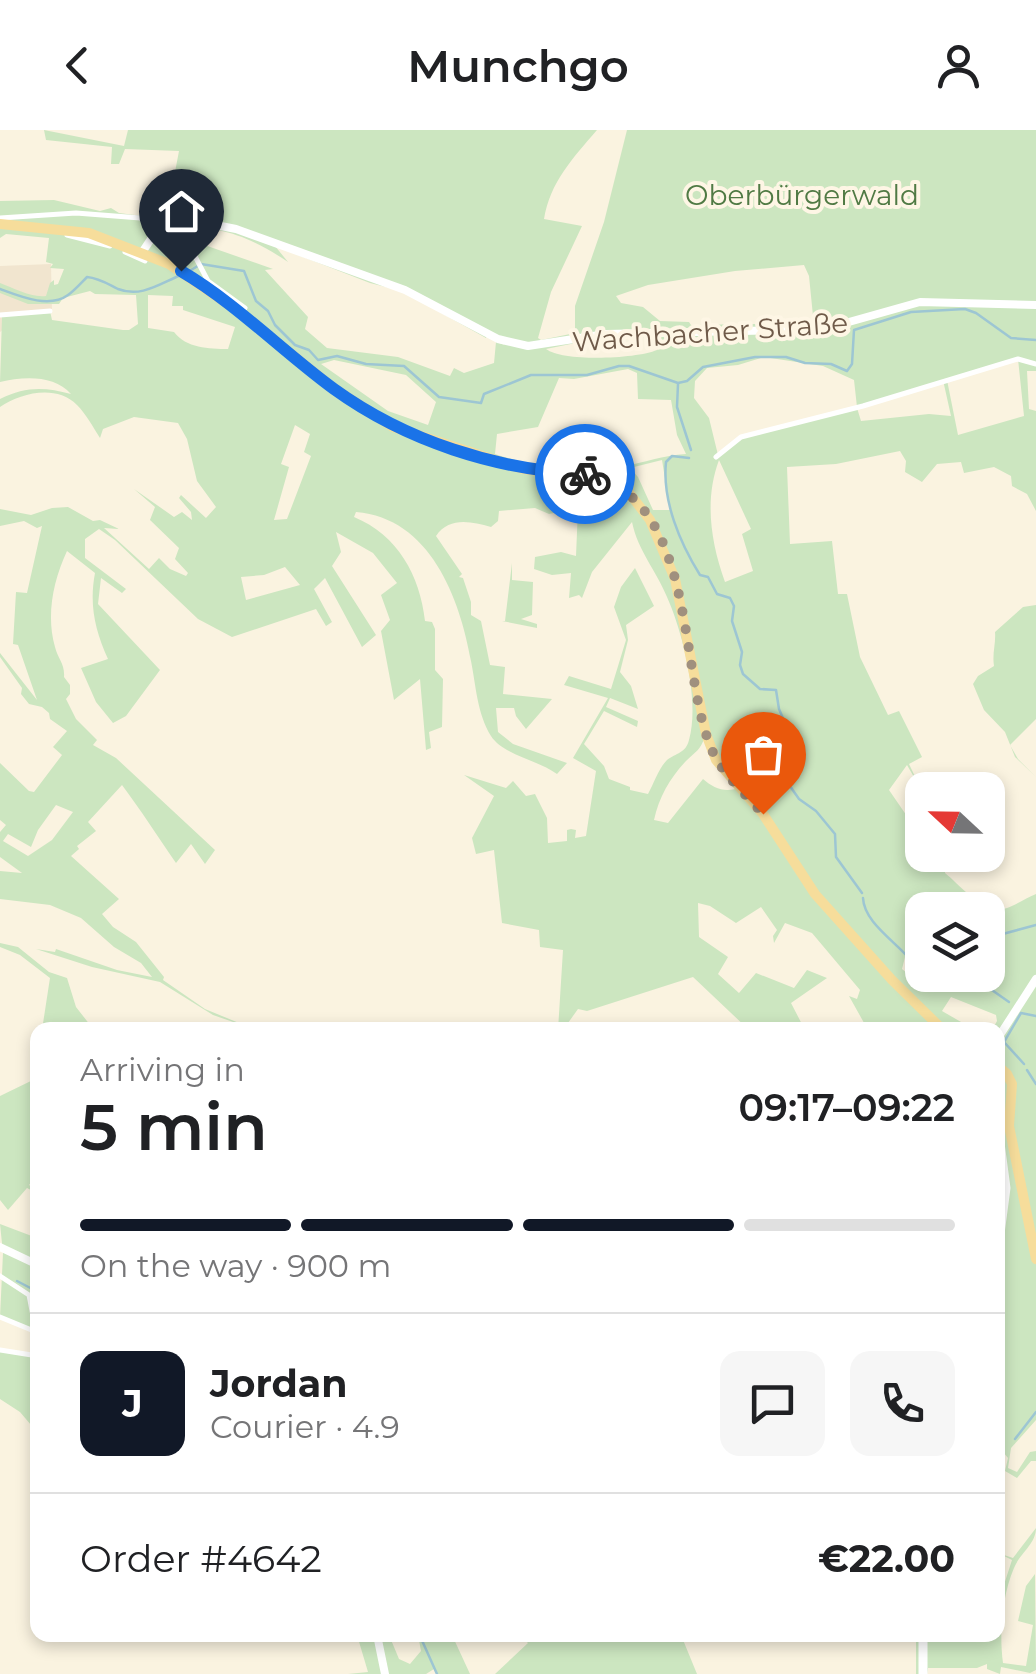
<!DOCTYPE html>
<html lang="en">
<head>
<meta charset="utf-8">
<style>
	body { margin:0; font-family:Montserrat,sans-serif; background:#f6f6f6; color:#202124; height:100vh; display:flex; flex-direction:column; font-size:38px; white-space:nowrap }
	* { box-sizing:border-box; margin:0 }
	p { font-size:32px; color:#757577 }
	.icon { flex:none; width:55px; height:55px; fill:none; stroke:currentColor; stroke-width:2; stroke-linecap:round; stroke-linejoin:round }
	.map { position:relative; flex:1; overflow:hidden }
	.panel { position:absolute; left:30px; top:892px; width:975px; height:620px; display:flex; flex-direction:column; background:#fff; border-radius:20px; box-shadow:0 5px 15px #0003 }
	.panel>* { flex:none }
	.needle { width:65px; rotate:292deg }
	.fabs { position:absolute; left:905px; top:642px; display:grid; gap:20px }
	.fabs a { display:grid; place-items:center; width:100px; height:100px; border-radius:20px; background:#fff; box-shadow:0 5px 15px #0003; font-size:50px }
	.pin { position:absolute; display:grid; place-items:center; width:85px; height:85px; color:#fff; margin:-102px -42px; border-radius:50% 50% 50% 0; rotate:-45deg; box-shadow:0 0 10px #0007 }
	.pin .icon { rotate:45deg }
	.courier { position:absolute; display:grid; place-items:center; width:100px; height:100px; margin:-50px; border:8px solid #1a73e8; border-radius:50%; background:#fff; color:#222; box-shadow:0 2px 12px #0007 }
	.head em { font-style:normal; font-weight:600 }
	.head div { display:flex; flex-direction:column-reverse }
	.head { display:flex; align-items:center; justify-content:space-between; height:170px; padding:0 50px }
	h1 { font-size:65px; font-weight:600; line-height:75px }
	.bar { display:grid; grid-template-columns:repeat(4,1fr); gap:15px 10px; align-content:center; height:120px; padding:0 50px }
	.bar i { height:12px; border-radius:8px; background:#e0e0e0 }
	.bar .on { background:#111827 }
	.bar p { grid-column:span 4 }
	.line { display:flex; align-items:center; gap:25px; padding:0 50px; border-top:2px solid #e0e0e0 }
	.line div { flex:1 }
	.round { display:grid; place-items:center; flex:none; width:105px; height:105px; border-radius:20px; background:#f6f6f6 }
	header { display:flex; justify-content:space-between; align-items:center; height:130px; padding:0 50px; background:#fff; font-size:45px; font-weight:600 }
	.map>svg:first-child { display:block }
	.residential { fill:#f1e5cf }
	.green { fill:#cce6c0; fill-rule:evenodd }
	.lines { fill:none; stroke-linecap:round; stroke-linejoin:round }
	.stream { stroke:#9dc6d3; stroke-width:2.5 }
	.minor { stroke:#fff; stroke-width:5 }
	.tertiary { stroke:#fff; stroke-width:8 }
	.secondary { stroke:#fff; stroke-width:9 }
	.primary { stroke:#f6dd9b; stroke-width:10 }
	.done { stroke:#a0907e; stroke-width:10; stroke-dasharray:0 18 }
	.route { stroke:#1a73e8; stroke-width:12 }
	.labels { text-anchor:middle; stroke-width:8; stroke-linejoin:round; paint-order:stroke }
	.park-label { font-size:28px; fill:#507a44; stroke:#fef6e5 }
	.street-label { font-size:28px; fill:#6f5a49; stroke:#fef6e5 }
</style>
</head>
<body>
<header><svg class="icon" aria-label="back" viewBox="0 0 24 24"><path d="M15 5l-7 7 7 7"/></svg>Munchgo<svg class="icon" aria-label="person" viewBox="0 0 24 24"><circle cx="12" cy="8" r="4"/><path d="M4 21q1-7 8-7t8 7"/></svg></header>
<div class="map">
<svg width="1036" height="1544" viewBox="0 0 1036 1544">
	<rect width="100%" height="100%" fill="#faf3e0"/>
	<!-- residential -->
	<polygon class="residential" points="51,134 52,182 23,184 0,202 0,136"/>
	<!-- green -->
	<g class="green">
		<path d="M44,0L124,16L128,0H597C573,28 550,52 544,89L582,96L551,162L538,208L541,210L575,203V176L604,92L627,0H1036V241H1027L1029,279L1036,281V381L1027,364L1012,356L1011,346L994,337L964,343L961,332L937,334L922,352L905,342L906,331L900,321L836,334L787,337L790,414L832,411L838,464H847L860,527L888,585L899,581L922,627L909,634L922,661L907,635L889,660L922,708V725H928L933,734L945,739V743C960,755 985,786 1007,778C1016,775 1026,768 1036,764V1290L1011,1318L1008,1338L1017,1342L1030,1322L1036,1321V1331H1031L1017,1348L1005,1341L1008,1328L1003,1322L998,1325V900H992L997,891L996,885L951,867L942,881L968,896L984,900H868L849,866L857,869L860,860L812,803L785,793L774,813L773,806L777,800L761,777L736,793L710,776L698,773L699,807L728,827L718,844L739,863L756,843L794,858L807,840L827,848L791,873L805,900H749L693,847L587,881L578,879L563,900H558L563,820L540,817L539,800L502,793L494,720L476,724L472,708L494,666L464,645L506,658L513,651L526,666L535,664L547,688L548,713L567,711V700L571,699L576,700L575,708L586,706L596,641L573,628L608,568L564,555L569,546L611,559L626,510L614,477L621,457L635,438L654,476L626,495L628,510L620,542L631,556L638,579L610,568L606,577L638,591L637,597L604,581L584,614L604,636L609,649L630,657V660L648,664C654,653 659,638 667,630C676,623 686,623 689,610C700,571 683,503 667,467C656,440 638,421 632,392L592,442L582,468L579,465L569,468L571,443L552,445L534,439L535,427L561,422L576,426L578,378L549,384L535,378L499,381L498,391L491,397C470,391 449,387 436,406L462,444L459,447L463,448L471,472V485L481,491L490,535L505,537L503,564L552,569L526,599L516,586L514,578H496L498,602L513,614L567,633L557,644C538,630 503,625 491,606C477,583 476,556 471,531C460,468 430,388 356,382L354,387C398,405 420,446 425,491L432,492L435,499V540L443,549L442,597L429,602L431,618L426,620L420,549L394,570L381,501L390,490L381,465L397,453L373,423L336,402L341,422L332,436L376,505L362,517L325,448L314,459L332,492L326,496L316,479L232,507L198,489L115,410L99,399L85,409V428L126,459L122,463L101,448L98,474L160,540L126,586L113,593L96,572L81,538L108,529C95,500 89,475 95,443L67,421C53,451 46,486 55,517C58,529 65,534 64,547L70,555V564L66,569L76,589L97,610L93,615L116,628L215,720L205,734L191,714L176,733C158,707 140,679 122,655L88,692L96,701L77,716L79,719L71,726L119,769L102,784L113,797L136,812L164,847L163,850L205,879L256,900L213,885L160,852L92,837L36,819L55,822L56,819L117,840L152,847L141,833L114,817L81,788L50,775L0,769V741L22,743L0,727V702L6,695L0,690V633L29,661L34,662L62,625L53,617L67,601L50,589L49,583L42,577L29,574L21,564L22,558L0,527V523L37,570L18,515L13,514L16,462L27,463L42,396L37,398L24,391L0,396V379L31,385L52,378L68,377L93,391L100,390L119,399L104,398L149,439L159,428L170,439L186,446L188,443L175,429L179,418L150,390L155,377L134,359L174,387L182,382L192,390L191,382L179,368L181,365L206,388L216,377L197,351L187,309L178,293L134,287L103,299L100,308C93,297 86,284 77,275C56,254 21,263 0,277V269C26,256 45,257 71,264C55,245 24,246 0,252L2,187L50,181L52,190L123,200H129L138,194L136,165L95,164L90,161L63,168L59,174H28L0,163V153C14,158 31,168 46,166L50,153L54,150V155L58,154L64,139L50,138L53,134L46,132L49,108L6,104L0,108V71L54,70L100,81L111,78L119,83L166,89L179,21L125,19L119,34H111L112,17L46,10ZM174,96C221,96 249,106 288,132L275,116L370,153L402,161L486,208L487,205L505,215L496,212L494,233L464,243L454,238L450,246L398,227L327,218L305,199L308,187L265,140L273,139L196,112L185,100L182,105ZM804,135L809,146L814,196L758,197L756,194L691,195L689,192L660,191L643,177L621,173L616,166L648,155L735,141ZM148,165L173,166L172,176H183V180L235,197L228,219C209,219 186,218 174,202L148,198ZM627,206L656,209L657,220C636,229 563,232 546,219L600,208ZM764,227L823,236L854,250L857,277L741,307L718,325L709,288L694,268L695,251L707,238L738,235ZM1018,229L1024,286L958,305L947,250ZM334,230L406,245L436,272L428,295L388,281L321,234ZM628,239L637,243L638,269L671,270L677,305L686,324C663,325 644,333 623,336C580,341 536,338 495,324L497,304L538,297L559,248L574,249ZM943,250L951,286L929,284L861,291L857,278ZM295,295L310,304L304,322L311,326L287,389L274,390L289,337L281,334ZM662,330L670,380H653L638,347L630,338ZM719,330L751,399L742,404L753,441L725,452C711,413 704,370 719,330ZM285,437L300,455L246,470L241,447L264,445ZM705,606L738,658C725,663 713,658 703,649L668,693L654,690C659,667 670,648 686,631C695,622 701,620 705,606ZM56,675L73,682L52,710L28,726L3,711L8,704L31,717L38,700ZM922,780H988V845H933L938,850L933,856L914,838L907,843L902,839L905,827L922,811Z"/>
		<polygon points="512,433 512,450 533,452 532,485 521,489 537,494 537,498 502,491 505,491"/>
		<path d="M1036,475V589L1010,615L1018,629L1036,647L1015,627L1005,602L984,580L973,554L978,546L994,536C992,523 996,514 995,502L1023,477Z"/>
		<polygon points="0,813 18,817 49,842 67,848 76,877 94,900 42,900 50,848 20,825 0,817"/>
		<polygon points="37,935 37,1044 29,1055 37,1060 37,1063 27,1058 8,1080 0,1070 0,966 35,949"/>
		<polygon points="0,1094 37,1108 37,1165 30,1164 34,1201 0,1187 3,1123"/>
		<polygon points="0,1220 37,1226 37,1302 20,1282 0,1269"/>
		<path d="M1036,1398C1036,1414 1020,1423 1014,1438C1002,1466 999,1503 1003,1533L1026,1536L1033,1495L1018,1491L1026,1456L1035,1444L1036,1540L1030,1543L1001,1537L1000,1544L987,1539V1534L977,1538H928L927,1544H916V1505H998L999,1470L1012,1430L998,1423L1013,1428Z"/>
		<polygon points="357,1505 389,1505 399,1529 410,1534 421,1521 418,1505 452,1505 470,1544 437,1544 434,1539 426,1544 348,1544 368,1542"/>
		<polygon points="519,1505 539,1512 549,1505 681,1505 697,1544 495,1544 528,1513"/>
	</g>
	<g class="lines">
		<!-- stream -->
		<g class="stream">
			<polyline points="188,142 201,134 244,141 256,171 268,181 275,195 295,215 309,220 318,230 337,226 366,234 404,236 439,267 481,273 484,264 531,245 587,245 619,236 629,236 678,253 687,251 703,237 755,227 786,227 805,233 831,234 847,241 852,234 854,200 911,182 965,179 976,183 1011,208 1036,210"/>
			<path d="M0,159C19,166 49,179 68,165C75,160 81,153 87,147C99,148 108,154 118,159C141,168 159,154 181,145"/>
			<polyline points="678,254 677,277 691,320"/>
			<path d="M689,328L672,326L666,332C662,371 680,413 700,445L708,447L717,464L730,468L734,476L732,491L742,522L740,535L743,544L760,559L776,560L779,579L792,609L780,631L783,646L799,669L816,681L835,704L836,727L862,763"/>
			<path d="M863,768C864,791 892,809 908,827"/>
			<polyline points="999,805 1036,795"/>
			<polyline points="988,811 991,810"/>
			<polyline points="986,845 989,858 1009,872"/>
			<polyline points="944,849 947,845"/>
			<polyline points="1024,934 1004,912 1021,883 1036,886"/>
			<polyline points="1027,940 1036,954"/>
			<polyline points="17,1151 38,1162"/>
			<polyline points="1015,1309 1036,1282"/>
			<polyline points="420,1506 437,1544"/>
		</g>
		<!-- minor -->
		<g class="minor">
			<polyline points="0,88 76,83 166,90 188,113 208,151 245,178 241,183"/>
			<polyline points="67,105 110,116"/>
			<polyline points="125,122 145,131"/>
			<polyline points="0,185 50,181"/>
			<polyline points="716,327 741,307 863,276 1018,229 1036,234"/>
			<polyline points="0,1146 29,1165 38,1212"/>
			<polyline points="0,1187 34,1201"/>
			<polyline points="0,1220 38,1226"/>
		</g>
		<!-- tertiary -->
		<g class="tertiary">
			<polyline points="143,121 151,109 171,95 206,93 236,99 405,160 498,209 528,216 606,204 824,199 920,172 1036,175"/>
			<polyline points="998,908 1036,849"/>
			<polyline points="0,1117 38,1135"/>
			<polyline points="377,1505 385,1544"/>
		</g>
		<!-- secondary -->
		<g class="secondary">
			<polyline points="998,998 1006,1058 998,1119"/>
			<polyline points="923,1505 923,1544"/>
		</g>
		<!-- primary -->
		<g class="primary">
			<polyline points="0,94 89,103 169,134 241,183 332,257 393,297 523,339 605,349 630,364 650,390 675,449 706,604 716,630 763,684 815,764 892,850 943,900"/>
			<polyline points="998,936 1007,944 1012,954 1009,996 1036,1129"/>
		</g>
	</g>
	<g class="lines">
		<!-- done -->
		<path class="done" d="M585,344C694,365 679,529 708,610C718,641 742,660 763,684"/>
		<!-- route -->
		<path class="route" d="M181,141C237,174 282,221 334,259C406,311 496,340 585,344"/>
	</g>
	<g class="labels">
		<!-- park labels -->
		<g class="park-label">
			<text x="802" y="75">Oberbürgerwald</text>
		</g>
		<!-- street labels -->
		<g class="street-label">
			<text transform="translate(710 202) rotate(-4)" y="10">Wachbacher Straße</text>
		</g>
	</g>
</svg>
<div class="fabs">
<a><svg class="needle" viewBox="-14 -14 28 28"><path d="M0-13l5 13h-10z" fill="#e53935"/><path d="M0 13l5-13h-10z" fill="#757577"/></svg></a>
<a><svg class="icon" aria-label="layers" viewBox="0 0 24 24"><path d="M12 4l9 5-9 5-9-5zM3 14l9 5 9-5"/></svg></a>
</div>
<div class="pin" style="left:763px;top:684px;background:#ea580c"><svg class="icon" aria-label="bag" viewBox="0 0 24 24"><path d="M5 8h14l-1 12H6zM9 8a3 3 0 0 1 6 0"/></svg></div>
<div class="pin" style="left:181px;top:141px;background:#1f2937"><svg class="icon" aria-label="home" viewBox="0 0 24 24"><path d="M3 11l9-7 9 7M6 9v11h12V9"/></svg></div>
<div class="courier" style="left:585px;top:344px"><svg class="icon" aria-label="bike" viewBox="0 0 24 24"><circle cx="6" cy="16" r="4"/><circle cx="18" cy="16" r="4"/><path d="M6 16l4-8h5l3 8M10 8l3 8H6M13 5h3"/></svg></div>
<section class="panel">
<div class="head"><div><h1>5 min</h1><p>Arriving in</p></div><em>09:17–09:22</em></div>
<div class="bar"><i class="on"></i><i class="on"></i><i class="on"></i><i></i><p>On the way · 900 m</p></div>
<div class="line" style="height:180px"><b class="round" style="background:#111827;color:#fff">J</b><div><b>Jordan</b><p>Courier · 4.9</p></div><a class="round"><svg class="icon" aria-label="chat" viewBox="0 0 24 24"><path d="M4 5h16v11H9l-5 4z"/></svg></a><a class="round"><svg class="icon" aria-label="phone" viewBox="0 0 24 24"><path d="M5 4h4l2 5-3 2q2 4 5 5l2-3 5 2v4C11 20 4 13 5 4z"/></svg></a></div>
<div class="line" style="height:130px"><div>Order #4642</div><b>€22.00</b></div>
</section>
</div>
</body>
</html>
